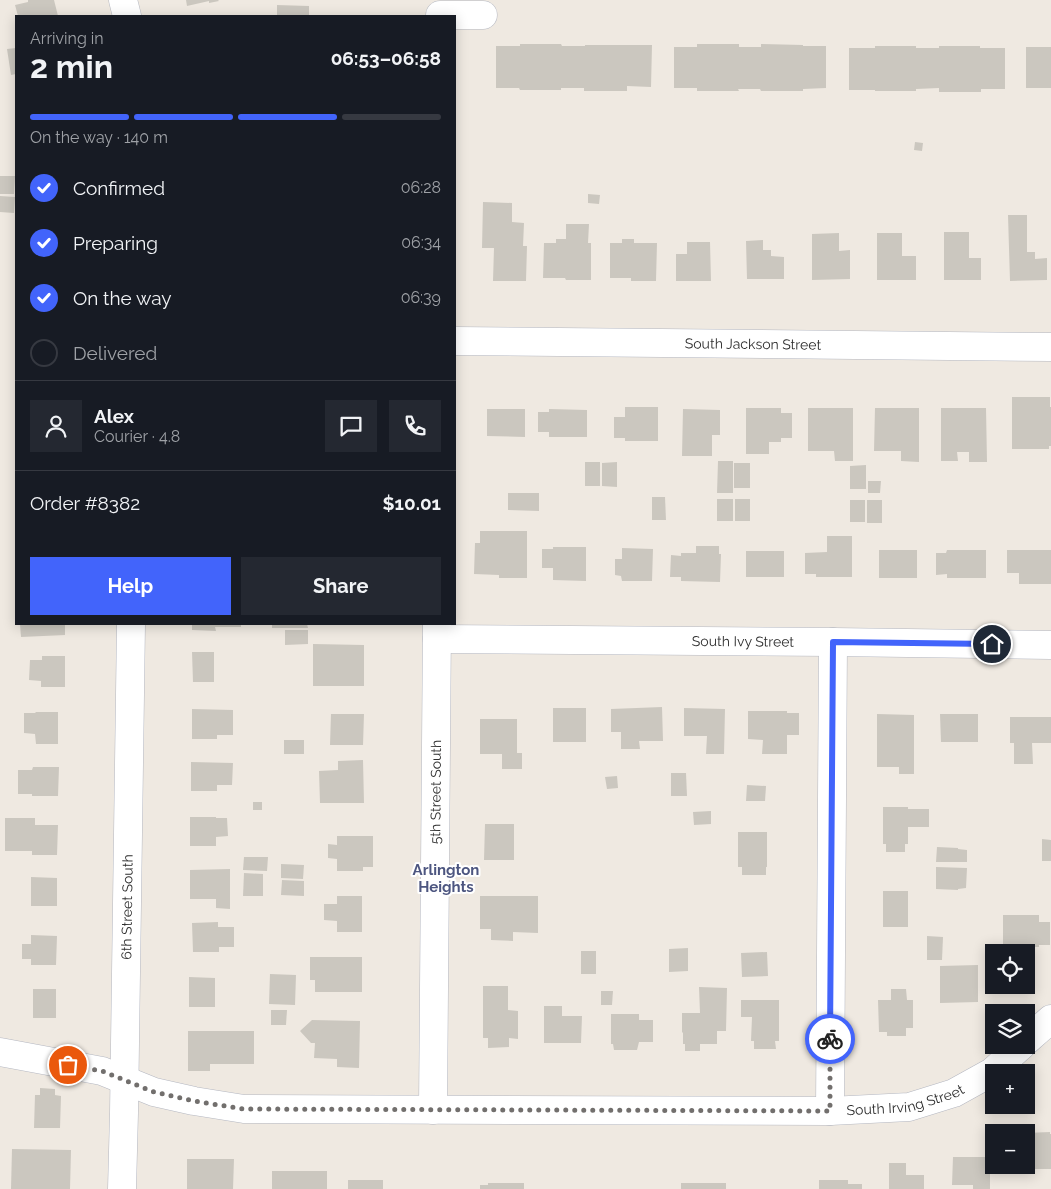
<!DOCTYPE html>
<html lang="en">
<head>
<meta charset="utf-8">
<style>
	body { margin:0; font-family:Raleway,sans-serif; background:#242831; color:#f1f3f6; height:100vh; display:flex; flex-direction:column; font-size:19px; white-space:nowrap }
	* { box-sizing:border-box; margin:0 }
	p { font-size:16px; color:#9ea1a6 }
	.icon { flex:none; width:28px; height:28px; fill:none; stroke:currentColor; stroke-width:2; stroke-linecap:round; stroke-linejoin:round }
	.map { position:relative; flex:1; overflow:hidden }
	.sheet { position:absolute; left:15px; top:15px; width:441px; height:610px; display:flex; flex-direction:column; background:#171b24; border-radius:0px; box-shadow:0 2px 12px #0003 }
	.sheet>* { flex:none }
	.buttons { position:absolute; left:985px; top:944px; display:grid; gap:10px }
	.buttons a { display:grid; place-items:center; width:50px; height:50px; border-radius:0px; background:#171b24; box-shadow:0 2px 12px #0003; font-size:25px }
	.pin { position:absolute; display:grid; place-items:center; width:42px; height:42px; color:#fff; margin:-21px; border:2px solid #fff; border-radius:50%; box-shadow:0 1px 5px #0007 }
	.courier { position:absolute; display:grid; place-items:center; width:50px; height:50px; margin:-25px; border:4px solid #4264fb; border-radius:50%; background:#fff; color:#222; box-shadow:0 1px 6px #0007 }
	.overview em { font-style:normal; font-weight:700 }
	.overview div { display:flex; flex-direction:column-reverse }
	.overview { display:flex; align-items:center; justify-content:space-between; height:85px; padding:0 15px }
	h1 { font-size:32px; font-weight:700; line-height:38px }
	.bar { display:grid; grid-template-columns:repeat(4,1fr); gap:8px 5px; align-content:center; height:60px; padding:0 15px }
	.bar i { height:6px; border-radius:4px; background:#363941 }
	.bar .active { background:#4264fb }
	.bar p { grid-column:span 4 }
	.line { display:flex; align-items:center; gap:12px; padding:0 15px; border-top:1px solid #363941 }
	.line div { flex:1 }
	.round { display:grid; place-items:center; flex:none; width:52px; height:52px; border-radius:0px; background:#242831 }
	ol { padding:0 15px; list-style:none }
	li { display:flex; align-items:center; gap:15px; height:55px }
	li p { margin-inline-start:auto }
	li .icon { padding:5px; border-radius:50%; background:#4264fb; color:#fff; stroke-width:4 }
	li:last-child { color:#9ea1a6 }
	li i { width:28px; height:28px; border:2px solid #363941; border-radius:50% }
	.action { display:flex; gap:10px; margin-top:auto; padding:10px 15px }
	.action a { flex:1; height:58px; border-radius:0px; background:#4264fb; color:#fff; font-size:20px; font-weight:700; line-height:58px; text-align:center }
	.action a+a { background:#242831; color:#f1f3f6 }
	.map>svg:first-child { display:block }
	.building { fill:#cbc7bf }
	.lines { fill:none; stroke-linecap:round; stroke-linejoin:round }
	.minor-casing { stroke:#b4b7c1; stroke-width:29 }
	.minor { stroke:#fff; stroke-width:28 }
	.done { stroke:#726f6d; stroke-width:5; stroke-dasharray:0 9 }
	.route { stroke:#4264fb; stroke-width:6 }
	.labels { text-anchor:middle; stroke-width:4; stroke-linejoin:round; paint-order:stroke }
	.street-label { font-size:14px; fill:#2e2e2e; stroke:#fff }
	.neighbourhood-label { font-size:15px; font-weight:bold; fill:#4d5680; stroke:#fff }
</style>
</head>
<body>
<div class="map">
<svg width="1051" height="1189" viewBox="0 0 1051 1189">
	<rect width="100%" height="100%" fill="#efe9e1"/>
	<!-- building -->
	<g class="building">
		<polygon points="28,0 54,0 58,16 18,16 15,5 28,2"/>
		<polygon points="186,0 218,0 219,1 209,3 209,1 187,6"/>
		<polygon points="277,5 309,6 309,16 277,16"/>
		<polygon points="520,44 561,44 562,46 585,46 585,45 652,45 651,87 627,86 627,91 584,91 584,88 561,88 561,90 520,90 519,88 496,88 496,46 520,46"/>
		<polygon points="697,44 739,44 739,47 761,47 761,44 803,45 803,46 826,46 826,88 803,89 803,91 761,91 760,89 738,89 739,91 697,91 697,88 674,88 674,47 697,47"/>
		<polygon points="875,46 916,46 916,48 939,48 939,46 980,46 980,48 1005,48 1005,89 981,89 981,92 939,92 939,88 916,89 916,91 875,91 875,90 849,90 849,48 875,48"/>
		<rect x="1026" y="47" width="25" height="41"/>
		<polygon points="16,48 16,74 11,75 7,49"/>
		<polygon points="915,142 923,143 922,151 914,150"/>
		<polygon points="0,176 15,176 14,194 0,194"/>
		<polygon points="588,194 600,195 599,204 588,203"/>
		<polygon points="0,196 15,197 14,213 0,212"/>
		<polygon points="483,202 512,203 512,222 524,223 523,246 527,246 526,281 493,281 494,248 482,248"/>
		<polygon points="1008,215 1027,215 1027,252 1035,252 1035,259 1047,258 1047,280 1010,281"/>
		<polygon points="566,224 589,224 588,243 591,243 591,280 566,280 565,278 543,278 544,243 556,243 556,239 566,239"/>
		<polygon points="944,232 969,232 969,258 981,258 981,280 944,280"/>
		<polygon points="839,233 839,251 850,250 850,279 812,280 812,234"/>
		<polygon points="877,233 902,233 902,256 916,256 916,280 877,280"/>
		<polygon points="622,239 634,239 634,243 657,243 656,281 631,281 631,278 610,278 610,243 622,243"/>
		<polygon points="763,240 763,250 771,250 771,256 784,257 784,279 747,279 746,241"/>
		<polygon points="687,242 710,242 711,281 676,281 676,254 687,254"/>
		<polygon points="1012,397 1050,397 1050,407 1051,407 1051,446 1049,446 1049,449 1012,449"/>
		<polygon points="625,407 658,407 658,441 625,441 625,438 614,438 614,417 625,417"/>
		<polygon points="746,408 781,408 781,413 792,413 792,438 781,438 781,442 769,442 769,454 746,454"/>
		<polygon points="808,408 853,408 853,461 835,461 834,451 808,451"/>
		<polygon points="875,408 919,408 919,462 901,461 901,451 874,451"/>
		<polygon points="941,408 986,408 987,462 969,462 969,452 957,452 958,461 941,461"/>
		<polygon points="487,409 525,409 525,437 487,436"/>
		<polygon points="549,409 587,410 587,437 549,437 549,432 538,432 538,412 549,412"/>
		<polygon points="683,409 720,410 720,435 712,435 712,456 682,456"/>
		<polygon points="718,461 733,461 733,493 717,493"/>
		<rect x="585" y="462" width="15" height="24"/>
		<polygon points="617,462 617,487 602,486 602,463"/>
		<rect x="734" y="463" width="16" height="25"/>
		<polygon points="866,465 866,489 850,489 850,466"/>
		<polygon points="868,481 881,481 880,493 868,493"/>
		<polygon points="508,493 539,493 539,511 508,510"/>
		<polygon points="652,497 665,497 666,520 652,520"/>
		<rect x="717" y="499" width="16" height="22"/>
		<rect x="735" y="499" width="15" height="22"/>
		<rect x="850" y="500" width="15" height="22"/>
		<rect x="867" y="500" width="15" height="23"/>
		<polygon points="480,531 527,531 527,578 499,578 499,575 474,574 475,543 480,543"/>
		<polygon points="827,536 852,536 852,577 816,577 816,574 805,574 805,553 827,552"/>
		<polygon points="696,546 719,546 719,554 721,554 720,582 681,581 681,577 670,577 671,555 681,556 681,553 696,553"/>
		<polygon points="553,547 586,547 586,581 553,580 553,568 542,568 542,549 553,549"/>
		<polygon points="622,548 653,549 652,581 622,581 621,576 615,575 615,559 622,559"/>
		<rect x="879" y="550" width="38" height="28"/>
		<polygon points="947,550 986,550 986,578 947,578 947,574 936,575 936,553 946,553"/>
		<polygon points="1007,550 1051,550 1051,584 1019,584 1019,573 1007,573"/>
		<rect x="746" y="551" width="38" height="26"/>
		<polygon points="20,624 65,624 65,635 21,637"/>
		<polygon points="192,624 241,624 241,627 215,627 216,631 192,630"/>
		<polygon points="272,624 307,624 308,628 272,628"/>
		<polygon points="285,630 308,630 308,644 285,645"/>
		<polygon points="313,644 364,645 364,686 313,686"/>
		<polygon points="192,652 214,652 214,682 193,682"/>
		<polygon points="42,656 65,656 65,687 41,687 41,681 29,680 30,660 42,660"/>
		<polygon points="662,707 663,741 639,741 640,749 621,749 621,732 611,732 611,709"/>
		<rect x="553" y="708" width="33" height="34"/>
		<polygon points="684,708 725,709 724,754 706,754 707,736 684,736"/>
		<polygon points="192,709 233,710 233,735 217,735 217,739 192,739"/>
		<polygon points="748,711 787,711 787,713 799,713 799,735 787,735 787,754 762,754 763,740 748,739"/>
		<polygon points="35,712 58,712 58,744 36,744 35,734 24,733 24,713 36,713"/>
		<polygon points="331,714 364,714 363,745 330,745"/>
		<polygon points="877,714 914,715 914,774 899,774 899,767 877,767"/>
		<polygon points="940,714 978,714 978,742 941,742"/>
		<polygon points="1010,717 1051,717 1051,743 1032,743 1033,764 1014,764 1014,743 1010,743"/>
		<polygon points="480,719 517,719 517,753 522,753 522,769 502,769 502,754 480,754"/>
		<rect x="284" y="740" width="20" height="14"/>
		<polygon points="363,760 364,803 320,803 319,771 338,770 338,761"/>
		<polygon points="191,762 233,763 232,785 217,785 217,791 191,791"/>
		<polygon points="33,767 59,767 58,796 32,796 32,794 18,794 18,770 32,770"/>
		<polygon points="671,773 686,773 687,796 671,796"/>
		<polygon points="617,776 618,788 607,789 605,777"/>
		<polygon points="747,785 766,786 765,801 746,801"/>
		<rect x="253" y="802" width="9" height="8"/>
		<polygon points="883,807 908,807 908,809 929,809 929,827 908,827 908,844 905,844 905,852 886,852 886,844 883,844"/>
		<polygon points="711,811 711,824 694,825 693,812"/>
		<polygon points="190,817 216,817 216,818 227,818 228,836 216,837 216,846 190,846"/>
		<polygon points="5,818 35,818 35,825 58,825 57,855 32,855 32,851 5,851"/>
		<polygon points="485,824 514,824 514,860 484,860"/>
		<polygon points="738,832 767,832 767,867 766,867 766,875 742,875 742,867 738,867"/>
		<polygon points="337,836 373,836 373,867 363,867 363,871 337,871 337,859 328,858 328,844 337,845"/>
		<polygon points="1042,839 1051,840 1051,861 1042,861"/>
		<polygon points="937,847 958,848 958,849 967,850 967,862 936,862"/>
		<polygon points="244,857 268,857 267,871 243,870"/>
		<polygon points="281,864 304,865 303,879 281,878"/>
		<polygon points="936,867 967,868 966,888 958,889 958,890 936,889"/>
		<polygon points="230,869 230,909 216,908 216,899 190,899 190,870"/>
		<polygon points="244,873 263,874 263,896 243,896"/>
		<polygon points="31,877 57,878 57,906 31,906"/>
		<polygon points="282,880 304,881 304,896 281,895"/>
		<rect x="883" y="891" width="25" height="36"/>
		<polygon points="337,896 362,896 362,932 337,932 337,921 324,920 324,904 337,904"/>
		<polygon points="480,896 538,896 538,933 513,932 513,941 491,940 491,929 480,929"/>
		<polygon points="1003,915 1039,915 1039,922 1050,922 1050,945 1039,945 1039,947 1029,947 1029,951 1013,951 1013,947 1003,947"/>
		<polygon points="218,922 218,927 234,927 234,947 219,947 219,952 193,952 192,923"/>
		<polygon points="31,935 57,936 56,965 31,965 31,959 22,959 22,944 31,944"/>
		<polygon points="927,936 943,937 942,960 927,960"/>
		<polygon points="688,948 688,971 669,972 669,949"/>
		<rect x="581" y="951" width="15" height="23"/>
		<polygon points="767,952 768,976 742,977 741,953"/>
		<polygon points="310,957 362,957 362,992 315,992 315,980 310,980"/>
		<polygon points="978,965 978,1002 940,1003 940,966"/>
		<polygon points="270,974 296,975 295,1005 269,1004"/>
		<polygon points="189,977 215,978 215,1007 189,1007"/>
		<polygon points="483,986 508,986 508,1010 518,1011 518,1039 509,1038 509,1047 488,1048 488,1038 483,1038"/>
		<polygon points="699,987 727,988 726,1031 717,1031 717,1044 700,1044 700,1051 685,1051 685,1044 683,1044 683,1033 682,1032 682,1013 700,1013"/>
		<rect x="33" y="989" width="23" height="29"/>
		<polygon points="891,989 906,989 907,1000 913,1000 913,1028 906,1028 906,1036 887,1036 887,1032 879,1032 878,1000 891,1000"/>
		<polygon points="601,991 613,991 612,1005 601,1005"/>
		<polygon points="741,1000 779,1000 779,1041 775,1041 776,1049 754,1049 754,1041 751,1041 752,1017 741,1017"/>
		<polygon points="544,1006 562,1006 562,1016 582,1016 581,1043 544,1043"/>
		<polygon points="271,1010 287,1010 286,1025 271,1025"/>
		<polygon points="611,1014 639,1014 639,1020 653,1020 653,1042 639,1042 637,1050 614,1050 613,1044 611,1044"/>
		<polygon points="312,1020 360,1021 359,1068 337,1067 337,1059 314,1058 315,1043 311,1043 300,1031"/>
		<polygon points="188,1031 254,1031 254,1064 210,1064 210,1071 188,1071"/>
		<polygon points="40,1088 55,1089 55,1095 61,1096 60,1128 34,1128 35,1095 40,1095"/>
		<polygon points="1050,1132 1050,1134 1051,1134 1051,1169 1025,1169 1024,1165 1026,1165 1026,1133"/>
		<polygon points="12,1149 71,1150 70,1189 11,1189"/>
		<polygon points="953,1157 990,1157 990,1189 973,1189 973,1185 952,1185"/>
		<polygon points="187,1159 234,1159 233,1189 187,1189"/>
		<polygon points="889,1163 906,1163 906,1175 924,1175 924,1189 889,1189"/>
		<rect x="272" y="1171" width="55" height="18"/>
		<rect x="348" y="1180" width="35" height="9"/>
		<polygon points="819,1180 848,1180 848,1184 862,1184 862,1189 819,1189"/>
		<polygon points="488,1183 524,1183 524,1189 480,1189 480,1185 488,1185"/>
		<rect x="681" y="1183" width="45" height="6"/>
	</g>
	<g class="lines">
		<!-- minor casing -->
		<g class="minor-casing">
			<g id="minor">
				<polyline points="123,0 127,16"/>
				<polyline points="440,15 483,15"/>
				<path id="s1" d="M455,341L1051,347"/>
				<path id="s2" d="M437,639L833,642L1051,645"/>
				<polyline points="1026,1041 1051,1019"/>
				<path id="s3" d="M0,1052L102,1071L154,1092L194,1101L244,1109L830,1111L909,1107L954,1093L992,1072L1022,1045"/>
				<path id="s4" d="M433,1110L437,624"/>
				<polyline points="830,1111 833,642"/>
				<path id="s5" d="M122,1189L124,1113L131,624"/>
			</g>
		</g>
		<!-- minor -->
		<use href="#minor" class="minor"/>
	</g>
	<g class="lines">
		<!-- done -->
		<polyline class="done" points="68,1065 102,1071 154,1092 194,1101 244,1109 830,1111 830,1039"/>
		<!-- route -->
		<polyline class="route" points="830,1039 833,642 992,644"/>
	</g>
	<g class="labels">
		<!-- street labels -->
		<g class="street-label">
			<text dy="5" stroke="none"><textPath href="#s1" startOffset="298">South Jackson Street</textPath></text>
			<text dy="5" stroke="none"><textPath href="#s2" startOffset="306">South Ivy Street</textPath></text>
			<text dy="5" stroke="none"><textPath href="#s4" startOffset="318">5th Street South</textPath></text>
			<text dy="5" stroke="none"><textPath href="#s5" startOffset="282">6th Street South</textPath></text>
			<text dy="5" stroke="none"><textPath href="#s3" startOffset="914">South Irving Street</textPath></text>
		</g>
		<!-- neighbourhood labels -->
		<g class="neighbourhood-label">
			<text x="446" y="875">Arlington<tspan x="446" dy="17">Heights</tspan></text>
		</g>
	</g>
</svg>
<div class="buttons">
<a><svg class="icon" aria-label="locate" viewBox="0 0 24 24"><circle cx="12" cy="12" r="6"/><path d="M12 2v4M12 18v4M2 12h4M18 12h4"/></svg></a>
<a><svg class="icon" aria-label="layers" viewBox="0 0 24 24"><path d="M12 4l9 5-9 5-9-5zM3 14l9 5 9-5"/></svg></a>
<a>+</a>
<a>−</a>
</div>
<div class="pin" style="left:68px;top:1065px;background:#ea580c"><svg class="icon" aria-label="bag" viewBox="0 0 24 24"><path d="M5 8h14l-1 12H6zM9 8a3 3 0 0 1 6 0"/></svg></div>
<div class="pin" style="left:992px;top:644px;background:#1f2937"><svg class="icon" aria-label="home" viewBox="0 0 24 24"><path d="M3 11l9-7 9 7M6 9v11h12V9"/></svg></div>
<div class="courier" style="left:830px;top:1039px"><svg class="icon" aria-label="bike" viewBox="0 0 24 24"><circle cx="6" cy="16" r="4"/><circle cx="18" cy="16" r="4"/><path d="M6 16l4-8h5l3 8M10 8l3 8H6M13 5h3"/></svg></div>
<section class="sheet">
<div class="overview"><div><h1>2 min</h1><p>Arriving in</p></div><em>06:53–06:58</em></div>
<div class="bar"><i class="active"></i><i class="active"></i><i class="active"></i><i></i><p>On the way · 140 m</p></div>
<ol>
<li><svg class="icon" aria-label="check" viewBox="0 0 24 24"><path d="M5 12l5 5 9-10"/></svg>Confirmed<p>06:28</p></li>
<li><svg class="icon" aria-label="check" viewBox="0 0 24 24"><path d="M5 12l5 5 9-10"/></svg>Preparing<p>06:34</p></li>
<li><svg class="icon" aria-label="check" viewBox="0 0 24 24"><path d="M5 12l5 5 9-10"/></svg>On the way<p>06:39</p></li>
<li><i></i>Delivered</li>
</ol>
<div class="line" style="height:90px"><a class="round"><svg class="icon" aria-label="person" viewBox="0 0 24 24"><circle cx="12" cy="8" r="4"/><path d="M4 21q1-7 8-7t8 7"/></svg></a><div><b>Alex</b><p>Courier · 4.8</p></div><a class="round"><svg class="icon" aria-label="chat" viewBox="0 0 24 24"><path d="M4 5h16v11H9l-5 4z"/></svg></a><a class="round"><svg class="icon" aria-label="phone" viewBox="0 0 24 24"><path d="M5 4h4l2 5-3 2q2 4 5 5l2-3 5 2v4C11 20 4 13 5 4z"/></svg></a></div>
<div class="line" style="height:65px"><div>Order #8382</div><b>$10.01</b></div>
<div class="action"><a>Help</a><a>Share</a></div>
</section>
</div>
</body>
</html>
